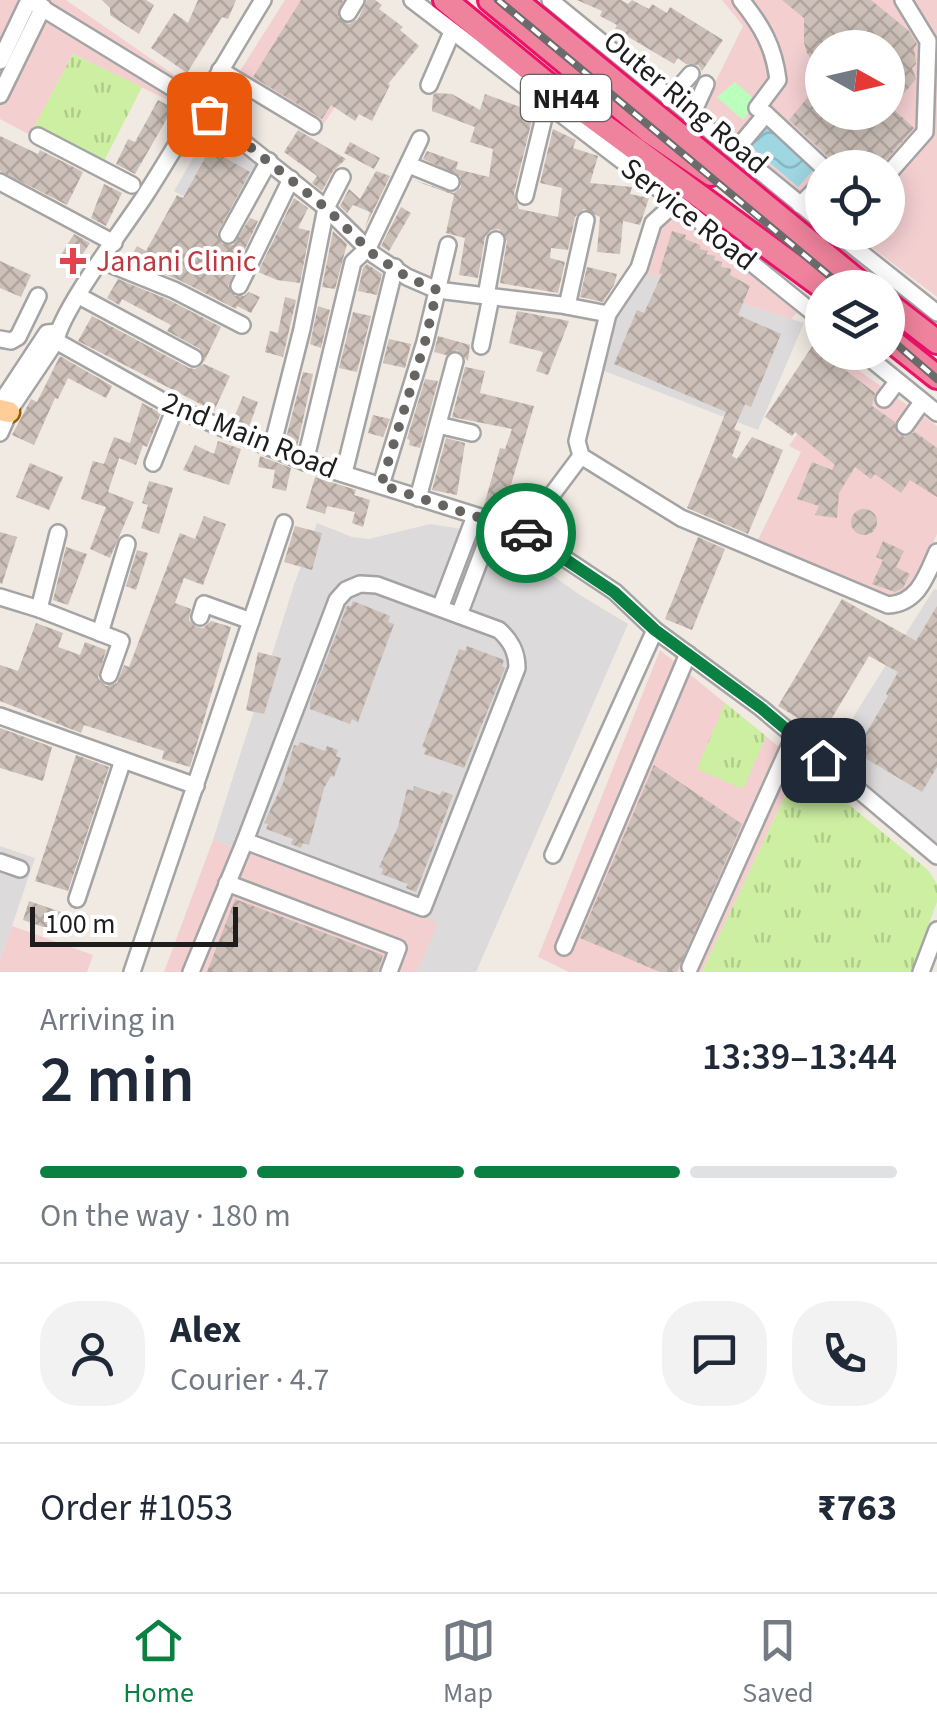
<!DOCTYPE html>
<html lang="en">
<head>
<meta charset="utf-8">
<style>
	body { margin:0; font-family:"Source Sans 3",sans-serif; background:#f2f2f3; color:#1f2937; height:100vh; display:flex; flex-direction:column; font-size:38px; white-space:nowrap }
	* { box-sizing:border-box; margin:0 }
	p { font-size:32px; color:#747a83 }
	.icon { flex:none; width:55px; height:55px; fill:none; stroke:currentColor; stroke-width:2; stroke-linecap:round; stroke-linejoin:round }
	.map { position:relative; height:972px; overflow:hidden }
	.panel { display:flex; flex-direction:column; background:#fff; flex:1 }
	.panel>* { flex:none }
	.needle { width:65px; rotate:98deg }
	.controls { position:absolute; left:805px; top:30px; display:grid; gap:20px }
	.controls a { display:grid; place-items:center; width:100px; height:100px; border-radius:50%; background:#fff; box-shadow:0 5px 25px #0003; font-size:50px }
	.scale { position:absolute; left:30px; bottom:25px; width:208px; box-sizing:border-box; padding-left:10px; border:5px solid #1d1d1d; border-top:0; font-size:28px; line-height:35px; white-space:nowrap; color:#1d1d1d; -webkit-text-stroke:8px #fff; paint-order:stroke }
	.pin { position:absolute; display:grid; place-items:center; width:85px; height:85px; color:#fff; margin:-42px; border-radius:20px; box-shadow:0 5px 15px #0006 }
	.courier { position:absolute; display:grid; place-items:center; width:100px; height:100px; margin:-50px; border:8px solid #0b8043; border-radius:50%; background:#fff; color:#222; box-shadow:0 2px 12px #0007 }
	.head em { font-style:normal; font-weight:600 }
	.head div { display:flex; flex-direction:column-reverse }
	.head { display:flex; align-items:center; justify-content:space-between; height:170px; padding:0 40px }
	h1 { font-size:65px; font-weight:600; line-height:75px }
	.bar { display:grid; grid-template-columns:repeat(4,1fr); gap:15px 10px; align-content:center; height:120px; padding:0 40px }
	.bar i { height:12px; border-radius:8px; background:#e0e1e3 }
	.bar .current { background:#0b8043 }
	.bar p { grid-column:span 4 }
	.line { display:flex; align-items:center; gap:25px; padding:0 40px; border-top:2px solid #e0e1e3 }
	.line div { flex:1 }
	.round { display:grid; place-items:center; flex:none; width:105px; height:105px; border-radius:40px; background:#f2f2f3 }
	.tab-bar { display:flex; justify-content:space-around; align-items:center; height:140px; border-top:2px solid #e0e1e3; background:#fff; font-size:28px; color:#747a83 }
	.tab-bar a { display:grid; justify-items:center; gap:5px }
	.tab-bar .current { color:#0b8043 }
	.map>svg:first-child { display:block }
	.residential { fill:#dcdada }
	.commercial { fill:#f3cfd0; fill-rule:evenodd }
	.grass { fill:url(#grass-tufts) }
	.park { fill:url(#park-crowns) }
	.water { fill:url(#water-waves) }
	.building { fill:url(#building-cross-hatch) }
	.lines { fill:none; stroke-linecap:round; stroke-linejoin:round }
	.minor-casing { stroke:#a4a4a4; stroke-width:20 }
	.major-casing { stroke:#975d00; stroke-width:25 }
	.highway-casing { stroke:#eb1268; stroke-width:28 }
	.minor { stroke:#fff; stroke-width:15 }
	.major { stroke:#ffcd98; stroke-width:20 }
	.highway { stroke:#ef829c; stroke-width:22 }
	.rail-casing { stroke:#6b6b6b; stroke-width:8 }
	.rail { stroke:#fff; stroke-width:4; stroke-dasharray:11; stroke-linecap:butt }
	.done { stroke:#676562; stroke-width:10; stroke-dasharray:0 18 }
	.route { stroke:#0b8043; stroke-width:12 }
	.health-dot { fill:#e0444e; stroke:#fff; stroke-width:4 }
	.labels { text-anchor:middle; stroke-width:8; stroke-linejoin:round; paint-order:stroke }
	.shield { fill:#fff; stroke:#616161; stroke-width:2.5 }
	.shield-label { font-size:28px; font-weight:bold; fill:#1d1d1d }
	.street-label { font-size:30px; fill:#1d1d1d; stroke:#fff }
	.health-label { font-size:30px; fill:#be3a42; stroke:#fff; text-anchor:start }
</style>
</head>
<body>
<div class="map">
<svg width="937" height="972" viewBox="0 0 937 972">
	<defs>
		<pattern id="grass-tufts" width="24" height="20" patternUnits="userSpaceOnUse" patternTransform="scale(2.5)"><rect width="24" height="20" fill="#ccefa2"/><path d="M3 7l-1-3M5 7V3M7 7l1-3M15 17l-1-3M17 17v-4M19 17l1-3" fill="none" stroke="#afcc8b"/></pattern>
		<pattern id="park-crowns" width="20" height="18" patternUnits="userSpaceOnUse" patternTransform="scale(2.5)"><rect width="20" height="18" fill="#baffbc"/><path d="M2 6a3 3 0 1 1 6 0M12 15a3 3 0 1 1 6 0" fill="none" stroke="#9fdaa1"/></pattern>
		<pattern id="water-waves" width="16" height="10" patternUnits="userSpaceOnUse" patternTransform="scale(2.5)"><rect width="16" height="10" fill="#9ed6e2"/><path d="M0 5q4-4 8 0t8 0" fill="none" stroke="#88b7c1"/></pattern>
		<pattern id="building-cross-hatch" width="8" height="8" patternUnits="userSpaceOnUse" patternTransform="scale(2.5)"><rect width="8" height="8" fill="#ccc0b8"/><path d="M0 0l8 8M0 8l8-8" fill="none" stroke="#afa59e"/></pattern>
	</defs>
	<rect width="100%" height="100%" fill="#f0eae2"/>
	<!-- residential -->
	<g class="residential">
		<polygon points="208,132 262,168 232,223 174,191"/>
		<polygon points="644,272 804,323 758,430 599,369 609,317"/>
		<polygon points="317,523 352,537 369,539 430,524 462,529 511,546 580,595 628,624 476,972 417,972 437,923 213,840 294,585"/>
		<polygon points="934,589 937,590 937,845 828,757"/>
		<polygon points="0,846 35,858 0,961"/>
	</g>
	<!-- commercial -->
	<g class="commercial">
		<polygon points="0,0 66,0 186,83 174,103 73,54 30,135 0,119"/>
		<polygon points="285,0 348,0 333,27 370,54 319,131 233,82"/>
		<path d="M722,0H937V297L853,233L888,232V168H822V209L701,111L743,26ZM822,48H888V112H822Z"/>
		<polygon points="675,213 797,313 791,319 644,272 660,225"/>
		<polygon points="848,363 937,426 937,534 913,588 893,600 756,544 801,452 789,446"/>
		<polygon points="660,650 800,764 702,972 569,972 538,957"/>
		<polygon points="213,840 438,923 417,972 164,972"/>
		<polygon points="12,926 93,955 87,972 0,972 0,961"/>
	</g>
	<!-- grass -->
	<g class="grass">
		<polygon points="73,54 142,87 103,163 33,129"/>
		<polygon points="725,703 766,736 743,789 697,769"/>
		<polygon points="800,764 928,870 937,884 937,902 911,972 702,972"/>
	</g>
	<!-- park -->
	<polygon class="park" points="735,82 756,101 743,120 717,97"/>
	<!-- water -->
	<polygon class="water" points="764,125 814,169 798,187 748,144"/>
	<!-- building -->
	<g class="building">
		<polygon points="102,0 146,0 154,5 139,34 110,15 110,8"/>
		<polygon points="198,0 236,0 228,19 222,17 187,73 151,48 174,13 188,23"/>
		<polygon points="301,0 343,0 338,17 349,24 358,19 367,0 375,0 382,5 379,9 403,27 400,30 419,46 388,84 390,85 372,121 359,114 355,121 331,105 322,119 253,77"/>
		<polygon points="577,0 621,0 628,4 632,0 649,9 652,4 667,13 670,7 723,40 702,71 698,65 686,64 678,58 674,64 615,29 617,25 600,16 602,11"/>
		<polygon points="782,0 871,0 909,31 917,44 914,48 916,64 912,68 916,79 892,108 914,128 879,168 840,168 789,120 822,80 822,112 888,112 888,48 822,48 822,73 807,53 804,43 804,18"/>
		<polygon points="436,93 452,94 480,110 485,94 534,112 514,193 519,209 558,217 562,188 540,183 553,129 576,140 573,148 598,156 590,183 632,187 630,194 649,198 640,225 623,221 620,254 597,252 600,217 584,209 575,217 568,250 551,248 550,258 565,262 558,293 500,283 507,241 499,229 491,230 485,237 478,278 459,275 465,238 446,233 454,195 413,180 454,193 461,187 460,176 423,159 427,151 458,162 456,169 489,177 493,149 470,142 475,127 432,111 433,95"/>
		<polygon points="158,100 173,108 135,174 116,164 128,139 135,142"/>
		<polygon points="298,130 346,159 333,171 322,191 312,183 317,176 284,152"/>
		<polygon points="0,136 38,154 40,150 83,172 67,205 0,171"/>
		<polygon points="350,142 380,158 374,169 344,153"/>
		<polygon points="210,149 250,172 217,234 222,244 233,245 250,218 258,221 228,286 235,296 244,296 249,292 260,297 251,313 237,306 236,309 179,280 129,260 137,246 146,251 177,195 183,198"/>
		<polygon points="376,171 390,176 365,228 370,212 353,205 347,213 340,206 349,189 360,199"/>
		<polygon points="104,184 122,193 106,226 91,218"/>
		<polygon points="294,198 308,208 298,228 310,231 300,283 277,280 258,272"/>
		<polygon points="401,207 411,213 389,251 381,246"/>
		<polygon points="333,231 347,244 335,289 322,287"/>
		<polygon points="672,231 686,235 685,239 700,245 700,249 708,251 706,254 715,256 714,260 722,262 721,267 731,269 730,275 750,286 738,315 781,334 751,407 745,404 734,429 741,432 732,456 737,459 752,437 783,450 748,534 687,508 726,412 614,364 637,310 644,313 662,274 659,273"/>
		<polygon points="74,234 90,243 80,258 83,260 76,272 57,261"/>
		<polygon points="0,261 31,275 21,297 0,288"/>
		<polygon points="367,264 382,274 377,295 358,291 363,268"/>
		<polygon points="587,267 617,274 614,285 603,302 580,297"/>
		<polygon points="118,279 169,300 221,327 204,362 200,349 167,331 171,325 122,299 119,305 107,298"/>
		<polygon points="285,297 296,300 283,357 265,352 270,331 278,333"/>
		<polygon points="318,306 330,310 321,348 310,344"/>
		<polygon points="517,311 569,321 548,375 536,371 543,352 509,343"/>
		<polygon points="353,312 371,316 357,372 339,368"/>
		<polygon points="92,316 189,368 195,369 204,364 230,376 214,411 78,341"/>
		<polygon points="438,336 470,345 468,361 457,350 446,355 434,352"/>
		<polygon points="389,339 411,344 405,368 383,363"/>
		<polygon points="813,345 875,393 872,406 895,422 898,435 905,437 915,432 937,448 937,497 910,480 901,493 875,474 871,479 855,467 839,493 837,518 815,515 819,506 797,499 812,462 832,470 835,465 795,432 792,436 765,417"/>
		<polygon points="60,356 112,386 106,398 68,378 58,399 55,398 34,445 12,435 31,399 37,402"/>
		<polygon points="465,367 485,371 480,393 534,406 503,512 484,506 500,448 505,449 512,429 452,417"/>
		<polygon points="303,372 313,374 297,447 285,442"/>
		<polygon points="425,379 438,381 420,448 409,445 410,440 407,439"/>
		<polygon points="243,396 258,402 249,427 233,420"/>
		<polygon points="142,403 161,413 147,447 143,445 136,465 119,458 108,492 134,502 110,558 90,549 106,507 81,499 93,461 104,464 114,437 130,443"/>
		<polygon points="373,415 390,419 383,437 368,433"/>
		<polygon points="446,438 465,443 457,495 432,490"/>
		<polygon points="218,441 241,449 229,485 183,470 195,445 214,454"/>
		<polygon points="260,456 291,468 286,491 272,488 275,470 258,467"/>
		<polygon points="30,463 63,477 49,510 16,497"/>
		<polygon points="315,477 356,490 354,495 370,500 363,527 352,523 355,512 327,506 325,514 306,508"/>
		<polygon points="149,481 173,488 159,534 141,528 148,505 142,503"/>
		<circle cx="864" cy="522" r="13"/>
		<polygon points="204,516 226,524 203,585 184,578 175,603 191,609 189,620 196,627 203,628 211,621 231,627 190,767 162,759 164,751 84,725 81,733 0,701 0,665 18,671 36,623 63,633 58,647 80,655 85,642 106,650 98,678 106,686 117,683 124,665 129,667 180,533 195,539"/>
		<polygon points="295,526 322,533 312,570 284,562"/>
		<polygon points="0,532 17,537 2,584 0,583"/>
		<polygon points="698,537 725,549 692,630 665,619"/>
		<polygon points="883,541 904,551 896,567 910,574 903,588 895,592 872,584 883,560 876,557"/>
		<polygon points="66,547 87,554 68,605 53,600"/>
		<polygon points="137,550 148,553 136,590 126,586"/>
		<polygon points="842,599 916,641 937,606 937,767 922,792 855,752 888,696 886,694 898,672 869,656 823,733 778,706"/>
		<polygon points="353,601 390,616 388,622 394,624 358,722 352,719 350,724 310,709 310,702 347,606 351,606"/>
		<polygon points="467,646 504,660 502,666 505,668 464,768 424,754 426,748 422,747 459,649 465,651"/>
		<polygon points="258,652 281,658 264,714 246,710"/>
		<polygon points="0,728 52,747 43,781 0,768"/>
		<polygon points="300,742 325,751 327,746 338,750 336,756 341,758 334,777 331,776 324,788 309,845 303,843 301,848 291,844 293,839 266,829 268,824 264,823 283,783 294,745 298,746"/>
		<polygon points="76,755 109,767 68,891 35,881"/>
		<polygon points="654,765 742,824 677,972 660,972 580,938"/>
		<polygon points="414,786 440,795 442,791 453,795 416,892 406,888 408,884 381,874 383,869 379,867 398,827 407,789 413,791"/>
		<polygon points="235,899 383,955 378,972 207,972"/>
		<polygon points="29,901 64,913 58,932 23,920"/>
	</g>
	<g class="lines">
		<!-- minor casing -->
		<g class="minor-casing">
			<g id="minor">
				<polyline points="29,0 184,95 326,208 374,255 407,277 437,290 561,305 608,314"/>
				<polyline points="412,0 676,202 822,320"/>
				<polyline points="550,0 822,222"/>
				<polyline points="348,13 356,0"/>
				<polyline points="0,61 29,0"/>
				<polyline points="220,70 313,126"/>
				<polyline points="429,85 452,32"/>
				<polyline points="0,95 43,7"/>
				<polyline points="669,99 691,74"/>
				<polyline points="766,114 824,168"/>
				<polyline points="691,117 706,84"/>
				<polyline points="38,136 132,185"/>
				<path d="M735,151L766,114L757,108L778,80C774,47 762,26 741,0"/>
				<polyline points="409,165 451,182"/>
				<polyline points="888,174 925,132 928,41 903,0"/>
				<polyline points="0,182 114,243"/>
				<polyline points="525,196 547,105"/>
				<path d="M676,202L653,223L639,268L608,314L577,441L581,456L681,518L888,605C918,603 926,577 937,552"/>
				<polyline points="800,205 822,183"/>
				<polyline points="835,232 937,313"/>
				<polyline points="228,235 269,161"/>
				<polyline points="102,261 174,290 242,325"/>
				<polyline points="239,286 291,179"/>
				<polyline points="79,296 194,358"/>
				<polyline points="486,296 496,240"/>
				<polyline points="567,306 586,220"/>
				<polyline points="0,339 11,341 18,337 38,296"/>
				<polyline points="56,341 175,408 305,462 522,530 615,592 655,630 761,708 937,856"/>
				<polyline points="481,346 491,297"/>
				<polyline points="862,352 937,413"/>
				<polyline points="884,399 897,382"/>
				<polyline points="0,404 47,333 58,332"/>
				<polyline points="438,425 472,433"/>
				<polyline points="905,426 922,402"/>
				<path d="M0,433L11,408L56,341C61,310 123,229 144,197C185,133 223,65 263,0"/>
				<polyline points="272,447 302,329 326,208 342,177"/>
				<polyline points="305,462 353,262 368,248 420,139"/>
				<polyline points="153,463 175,408"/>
				<polyline points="344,473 395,267"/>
				<polyline points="381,485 425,342 448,245"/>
				<polyline points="418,498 455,361"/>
				<polyline points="548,500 581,456"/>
				<path d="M360,584L377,585L499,630C511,641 517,652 517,668L423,908L245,841L337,600L346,590Z"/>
				<polyline points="0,597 39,609 121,641 109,675"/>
				<polyline points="440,608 475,516"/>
				<polyline points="39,609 58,533"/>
				<polyline points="459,615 494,522"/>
				<polyline points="200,617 204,604 251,621 284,523"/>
				<polyline points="100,633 127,544"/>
				<polyline points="0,716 196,786"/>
				<polyline points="553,855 655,630"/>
				<polyline points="0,862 20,869"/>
				<polyline points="227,883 398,948 389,972"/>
				<polyline points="77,899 123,760"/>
				<polyline points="564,947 688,654"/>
				<polyline points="690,967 794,736"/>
				<polyline points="132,972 251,621"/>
				<polyline points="191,972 245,841"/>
				<polyline points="921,972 937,930"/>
			</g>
		</g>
		<!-- major casing -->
		<g class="major-casing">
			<polyline id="major" points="0,410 9,412"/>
		</g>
		<!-- highway casing -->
		<g class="highway-casing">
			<g id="highway">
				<polyline points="445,0 546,83 824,288"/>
				<polyline points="490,0 650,132 711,174"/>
				<polyline points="515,0 866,288"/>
				<polyline points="888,304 937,342"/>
				<polyline points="888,338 937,377"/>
			</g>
		</g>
		<!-- minor -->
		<use href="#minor" class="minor"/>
		<!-- major -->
		<use href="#major" class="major"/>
		<!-- highway -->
		<use href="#highway" class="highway"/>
		<!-- rail casing -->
		<g class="rail-casing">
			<g id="rail">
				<polyline points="498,0 844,288"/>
				<polyline points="888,337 937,379"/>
			</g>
		</g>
		<!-- rail -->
		<use href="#rail" class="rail"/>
	</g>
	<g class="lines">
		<!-- done -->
		<polyline class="done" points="209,114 326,208 374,255 407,277 437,290 425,342 381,485 526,533"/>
		<!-- route -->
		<polyline class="route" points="526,533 614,592 655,630 761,708 823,760"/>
	</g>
	<!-- markers -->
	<path class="health-dot" d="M68 246h10v10h10v10h-10v10h-10v-10h-10v-10h10z"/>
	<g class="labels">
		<!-- shield labels -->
		<rect class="shield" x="521" y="75" width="90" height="46" rx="8"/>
		<g class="shield-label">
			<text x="566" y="108">NH44</text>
		</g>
		<!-- street labels -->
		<g class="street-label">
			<text transform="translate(686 102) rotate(40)" y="10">Outer Ring Road</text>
			<text transform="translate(689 214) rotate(38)" y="10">Service Road</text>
			<text transform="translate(250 435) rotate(22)" y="10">2nd Main Road</text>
		</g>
		<!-- health labels -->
		<g class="health-label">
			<text x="96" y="271">Janani Clinic</text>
		</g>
	</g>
</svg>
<div class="controls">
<a><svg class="needle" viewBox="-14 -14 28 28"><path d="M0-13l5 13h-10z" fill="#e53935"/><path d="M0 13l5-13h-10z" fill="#747a83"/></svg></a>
<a><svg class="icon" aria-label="locate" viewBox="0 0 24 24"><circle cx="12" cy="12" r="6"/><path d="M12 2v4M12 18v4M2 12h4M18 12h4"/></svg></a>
<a><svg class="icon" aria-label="layers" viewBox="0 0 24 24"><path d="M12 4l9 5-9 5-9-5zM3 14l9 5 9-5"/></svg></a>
</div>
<div class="scale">100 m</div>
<div class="pin" style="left:209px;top:114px;background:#ea580c"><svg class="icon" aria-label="bag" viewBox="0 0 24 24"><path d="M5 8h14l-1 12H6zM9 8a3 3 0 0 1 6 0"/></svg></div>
<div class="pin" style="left:823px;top:760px;background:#1f2937"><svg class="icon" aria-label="home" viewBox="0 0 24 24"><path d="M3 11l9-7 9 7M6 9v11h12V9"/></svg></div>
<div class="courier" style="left:526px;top:533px"><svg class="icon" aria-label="car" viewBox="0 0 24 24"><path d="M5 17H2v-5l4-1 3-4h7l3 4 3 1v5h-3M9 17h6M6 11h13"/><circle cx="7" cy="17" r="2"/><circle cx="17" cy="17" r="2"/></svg></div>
</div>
<section class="panel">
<div class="head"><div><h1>2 min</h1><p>Arriving in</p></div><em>13:39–13:44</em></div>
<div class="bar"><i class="current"></i><i class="current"></i><i class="current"></i><i></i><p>On the way · 180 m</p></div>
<div class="line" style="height:180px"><a class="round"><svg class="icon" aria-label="person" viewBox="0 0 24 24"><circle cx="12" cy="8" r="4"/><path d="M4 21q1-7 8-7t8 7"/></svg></a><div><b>Alex</b><p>Courier · 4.7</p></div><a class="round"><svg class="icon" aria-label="chat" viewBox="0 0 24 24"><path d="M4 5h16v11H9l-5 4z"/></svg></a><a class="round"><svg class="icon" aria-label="phone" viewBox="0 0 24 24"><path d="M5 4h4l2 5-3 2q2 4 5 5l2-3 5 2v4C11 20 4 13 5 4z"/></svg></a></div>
<div class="line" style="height:130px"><div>Order #1053</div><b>₹763</b></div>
</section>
<nav class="tab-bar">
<a class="current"><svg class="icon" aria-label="home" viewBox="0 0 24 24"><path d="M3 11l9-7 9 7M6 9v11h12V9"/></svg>Home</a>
<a><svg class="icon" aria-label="map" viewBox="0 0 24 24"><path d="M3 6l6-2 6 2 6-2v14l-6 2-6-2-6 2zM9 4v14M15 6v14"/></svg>Map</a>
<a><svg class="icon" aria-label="saved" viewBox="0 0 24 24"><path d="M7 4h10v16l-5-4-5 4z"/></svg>Saved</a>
</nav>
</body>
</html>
